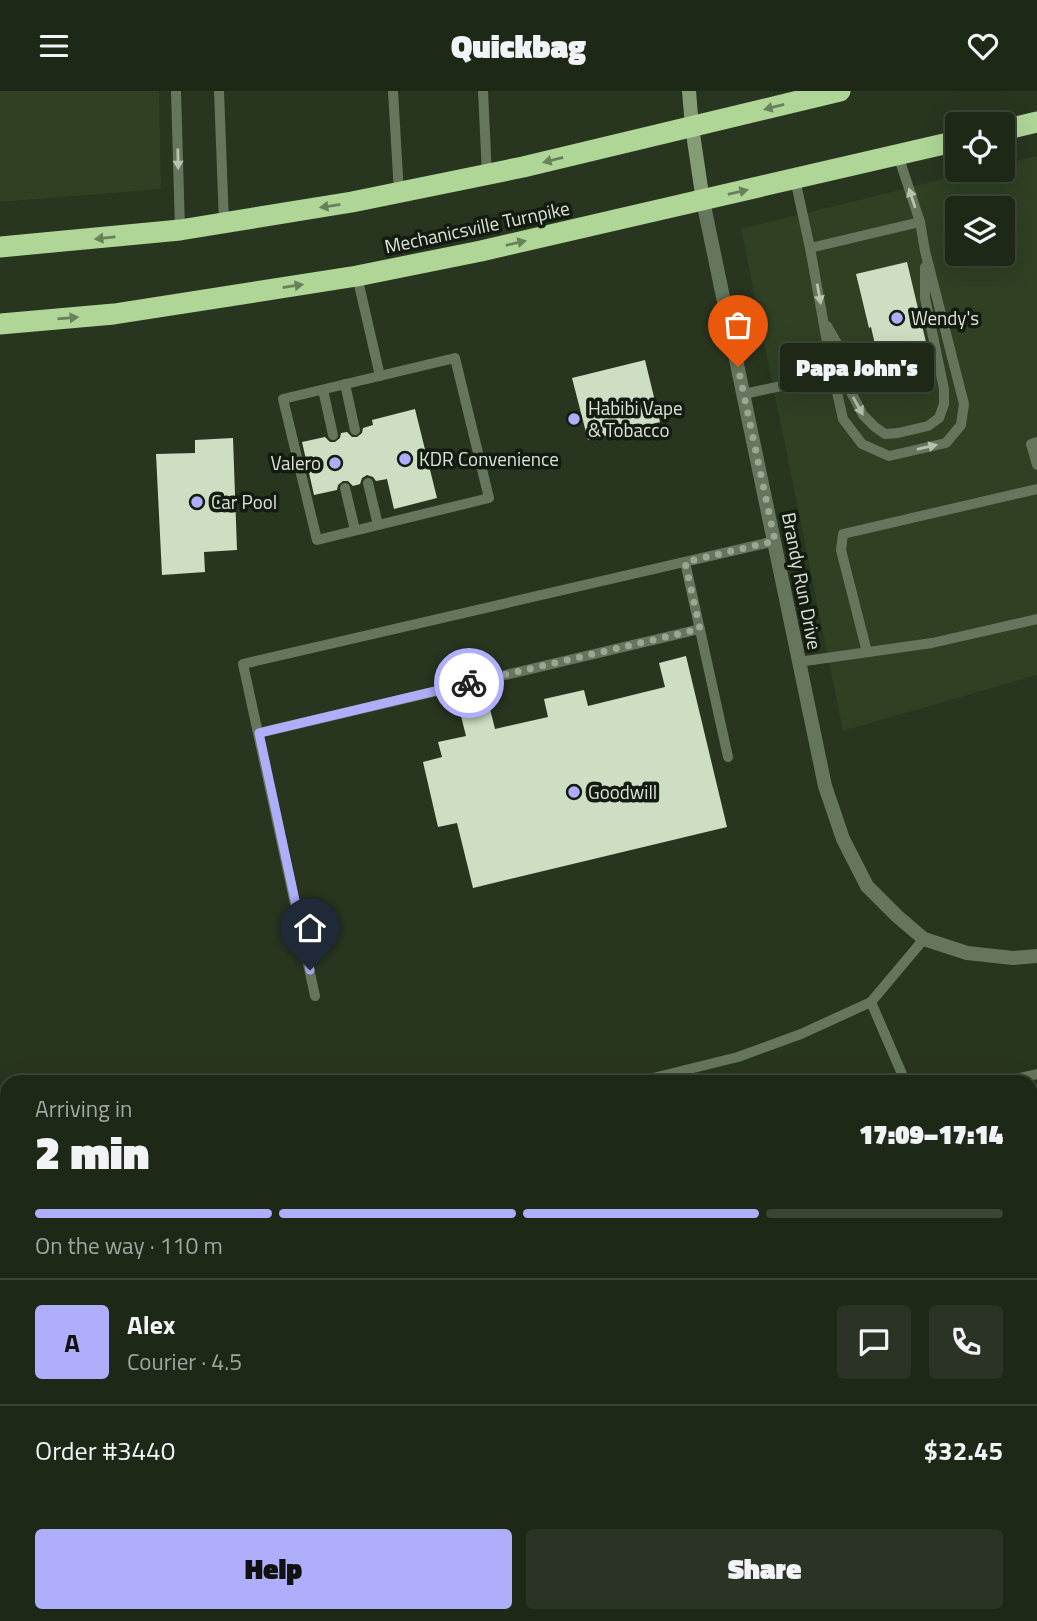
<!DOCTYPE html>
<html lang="en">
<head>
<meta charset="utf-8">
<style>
	body { margin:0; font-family:"Titillium Web",sans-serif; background:#2b3424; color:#f1f3f6; height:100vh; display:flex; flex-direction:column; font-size:26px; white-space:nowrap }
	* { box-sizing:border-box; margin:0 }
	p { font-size:23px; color:#a1a6a1 }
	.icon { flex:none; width:38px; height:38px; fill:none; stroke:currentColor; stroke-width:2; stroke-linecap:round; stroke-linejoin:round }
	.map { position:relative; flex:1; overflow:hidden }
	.side { position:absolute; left:0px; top:984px; width:1038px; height:548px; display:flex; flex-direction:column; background:#1e2817; border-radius:21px 21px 0 0; box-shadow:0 7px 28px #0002,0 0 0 2px #3c4436 }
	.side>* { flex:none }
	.fabs { position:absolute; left:945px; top:21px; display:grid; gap:14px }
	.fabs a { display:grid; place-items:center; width:70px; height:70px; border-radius:7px; background:#1e2817; box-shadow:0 7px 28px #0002,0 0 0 2px #3c4436; font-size:35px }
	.pin { position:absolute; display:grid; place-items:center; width:60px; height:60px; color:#fff; margin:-72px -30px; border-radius:50% 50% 50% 0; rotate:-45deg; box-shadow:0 0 7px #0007 }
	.pin .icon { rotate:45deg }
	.courier { position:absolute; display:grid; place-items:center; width:70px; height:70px; margin:-35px; border:5px solid #aeaefa; border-radius:50%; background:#fff; color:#222; box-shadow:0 2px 9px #0007 }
	.bubble { position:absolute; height:49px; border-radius:7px; background:#1e2817; box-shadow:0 7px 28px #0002,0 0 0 2px #3c4436; font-size:23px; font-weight:800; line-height:49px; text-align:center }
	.overview em { font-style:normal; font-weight:800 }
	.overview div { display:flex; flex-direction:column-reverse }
	.overview { display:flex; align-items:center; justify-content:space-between; height:119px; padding:0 35px }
	h1 { font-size:46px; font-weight:800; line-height:52px }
	.bar { display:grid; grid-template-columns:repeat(4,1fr); gap:10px 7px; align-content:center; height:84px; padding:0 35px }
	.bar i { height:9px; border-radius:5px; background:#3c4436 }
	.bar .current { background:#aeaefa }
	.bar p { grid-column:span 4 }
	.line { display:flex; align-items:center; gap:18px; padding:0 35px; border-top:2px solid #3c4436 }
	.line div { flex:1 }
	.round { display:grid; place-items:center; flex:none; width:74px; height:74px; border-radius:7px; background:#2b3424 }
	.action { display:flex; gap:14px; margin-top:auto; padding:14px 35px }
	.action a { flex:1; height:80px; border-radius:7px; background:#aeaefa; color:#111; font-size:28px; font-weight:800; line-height:80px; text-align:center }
	.action a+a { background:#2b3424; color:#f1f3f6 }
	header { display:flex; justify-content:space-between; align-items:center; height:91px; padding:0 35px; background:#1e2817; font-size:32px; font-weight:800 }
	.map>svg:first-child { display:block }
	.built { fill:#2f4023; fill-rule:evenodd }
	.building { fill:#cddec2 }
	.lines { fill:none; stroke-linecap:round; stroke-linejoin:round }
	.lane { stroke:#66765d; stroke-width:10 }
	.street { stroke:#66765d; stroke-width:14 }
	.secondary { stroke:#849d75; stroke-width:14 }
	.highway { stroke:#afd597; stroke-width:21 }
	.oneway { fill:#69815b }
	.oneway2 { fill:#b7c2b1 }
	.done { stroke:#9ca695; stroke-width:7; stroke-dasharray:0 12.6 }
	.route { stroke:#aeaefa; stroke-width:9 }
	.poi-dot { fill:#aeaefa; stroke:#141b11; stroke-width:2.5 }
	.labels { text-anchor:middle; stroke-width:7; stroke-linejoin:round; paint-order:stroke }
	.street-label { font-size:19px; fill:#dae3d5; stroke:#141b11 }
	.poi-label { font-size:19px; fill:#dae3d5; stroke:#141b11; text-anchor:start }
</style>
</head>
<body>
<header><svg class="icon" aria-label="menu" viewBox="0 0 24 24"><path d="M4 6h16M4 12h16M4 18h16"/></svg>Quickbag<svg class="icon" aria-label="heart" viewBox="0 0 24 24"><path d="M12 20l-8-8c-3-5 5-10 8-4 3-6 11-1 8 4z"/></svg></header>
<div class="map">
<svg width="1037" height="1530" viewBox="0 0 1037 1530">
	<rect width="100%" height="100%" fill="#28351f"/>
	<!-- built -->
	<g class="built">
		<polygon points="0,0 159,0 161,98 0,111"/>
		<path d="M1037,65V584L843,640L741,138L980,79H1003V73ZM957,117H1003V163H957Z"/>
	</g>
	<!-- building -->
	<g class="building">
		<polygon points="907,171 929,264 880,275 871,236 869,237 856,183"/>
		<polygon points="645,269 660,331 588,349 572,287"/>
		<polygon points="415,318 437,407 394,418 387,388 376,390 373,386 367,384 362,387 360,393 353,395 348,390 343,390 338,394 337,399 314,404 302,351 325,346 330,351 335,351 340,347 341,342 347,341 352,346 357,346 362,342 363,337 373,334 372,329"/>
		<polygon points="233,347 237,459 204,461 205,481 162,484 156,363 195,362 195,349"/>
		<polygon points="686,565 727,736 473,797 457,732 438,736 423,671 442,666 438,651 466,645 459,617 488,610 495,638 548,626 544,608 584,599 588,615 665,596 659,572"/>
	</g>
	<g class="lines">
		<!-- lane -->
		<g class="lane">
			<polyline points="176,0 180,139"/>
			<polyline points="219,0 224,132"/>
			<polyline points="393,0 399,102"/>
			<polyline points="483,0 487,84"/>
			<polyline points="795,88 810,157 833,284 843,328 862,353 889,365 946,352 961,334 964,313 925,160 920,131 898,64"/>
			<polyline points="810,157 920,131"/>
			<polyline points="357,185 380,285"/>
			<polyline points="827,235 838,254 851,301 863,324 875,336 885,343 898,342 928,335 939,327 944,313 944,298 925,207 925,176"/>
			<polygon points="455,267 489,407 317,449 283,308"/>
			<polyline points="345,293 355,339"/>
			<polyline points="323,299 333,344"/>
			<polyline points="744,303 833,284"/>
			<polyline points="1037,351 1031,353 1037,374"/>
			<polyline points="368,392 378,434"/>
			<polyline points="345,397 355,439"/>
			<polyline points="685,471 728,666"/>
			<polyline points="867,561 841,459 843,443 1037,398"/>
			<polyline points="798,571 932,552 1037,528"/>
			<polyline points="259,642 700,538"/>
			<polyline points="315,905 243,573 775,450"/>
			<polyline points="871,911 905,990"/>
			<polyline points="633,990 653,987 738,966 801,943 871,911 924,848"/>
			<polyline points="1007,990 1037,983"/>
			<polyline points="1031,1385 1037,1399"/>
		</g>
		<!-- street -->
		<polyline class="street" points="703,110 825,695 843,748 867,795 897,825 924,848 967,862 1013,867 1037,865"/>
		<!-- secondary -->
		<polyline class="secondary" points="689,0 692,36 703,110"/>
		<!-- highway -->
		<g class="highway">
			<polyline points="1003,39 1037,31"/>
			<polyline points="0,156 180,139 352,111 523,76 840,0"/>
			<polyline points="0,233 114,223 357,185 481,160 957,50"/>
		</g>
	</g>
	<!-- one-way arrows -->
	<defs><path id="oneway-solid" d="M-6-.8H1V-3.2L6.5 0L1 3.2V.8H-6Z" transform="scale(1.75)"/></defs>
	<g class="oneway">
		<use href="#oneway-solid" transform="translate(774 16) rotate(166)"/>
		<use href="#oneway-solid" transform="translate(553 69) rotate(166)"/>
		<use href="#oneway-solid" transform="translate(738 101) rotate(-13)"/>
		<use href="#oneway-solid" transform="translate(330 115) rotate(171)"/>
		<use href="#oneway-solid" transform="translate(105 147) rotate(174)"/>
		<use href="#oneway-solid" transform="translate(516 152) rotate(-13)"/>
		<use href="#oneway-solid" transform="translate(293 195) rotate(-9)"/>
		<use href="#oneway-solid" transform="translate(68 227) rotate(-5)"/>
	</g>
	<g class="oneway2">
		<use href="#oneway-solid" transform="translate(178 68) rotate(89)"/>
		<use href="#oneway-solid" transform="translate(912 107) rotate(-108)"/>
		<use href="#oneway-solid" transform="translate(819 203) rotate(80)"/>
		<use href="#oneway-solid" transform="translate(858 315) rotate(61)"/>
		<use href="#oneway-solid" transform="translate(927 356) rotate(-13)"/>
	</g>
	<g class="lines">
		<!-- done -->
		<polyline class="done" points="469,592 700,538 685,471 775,450 738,276"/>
		<!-- route -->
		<polyline class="route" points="310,879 259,642 469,592"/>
	</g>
	<!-- markers -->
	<g class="poi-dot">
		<circle cx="897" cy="227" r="7"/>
		<circle cx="574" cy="328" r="7"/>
		<circle cx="405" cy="368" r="7"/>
		<circle cx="335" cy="372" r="7"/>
		<circle cx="197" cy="411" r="7"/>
		<circle cx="574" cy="701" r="7"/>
	</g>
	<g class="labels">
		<!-- street labels -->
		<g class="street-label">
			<text transform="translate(477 136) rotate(-12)" y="7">Mechanicsville Turnpike</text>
			<text transform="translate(802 490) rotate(79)" y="7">Brandy Run Drive</text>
		</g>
		<!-- poi labels -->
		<g class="poi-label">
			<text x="911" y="234">Wendy's</text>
			<text x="588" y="324">Habibi Vape<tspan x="588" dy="22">&amp; Tobacco</tspan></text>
			<text x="419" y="375">KDR Convenience</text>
			<text x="321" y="379" text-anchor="end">Valero</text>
			<text x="211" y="418">Car Pool</text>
			<text x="588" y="708">Goodwill</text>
		</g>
	</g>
</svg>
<div class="fabs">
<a><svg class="icon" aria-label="locate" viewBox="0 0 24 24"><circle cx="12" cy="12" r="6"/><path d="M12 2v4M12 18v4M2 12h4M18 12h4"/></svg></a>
<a><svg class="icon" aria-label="layers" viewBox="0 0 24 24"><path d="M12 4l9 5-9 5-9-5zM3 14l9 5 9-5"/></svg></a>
</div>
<div class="pin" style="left:738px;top:276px;background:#ea580c"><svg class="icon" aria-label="bag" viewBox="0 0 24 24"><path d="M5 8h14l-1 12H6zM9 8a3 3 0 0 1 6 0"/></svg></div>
<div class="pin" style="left:310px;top:879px;background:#1f2937"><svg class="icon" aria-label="home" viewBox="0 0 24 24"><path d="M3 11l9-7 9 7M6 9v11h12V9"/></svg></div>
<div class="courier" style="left:469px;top:592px"><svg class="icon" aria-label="bike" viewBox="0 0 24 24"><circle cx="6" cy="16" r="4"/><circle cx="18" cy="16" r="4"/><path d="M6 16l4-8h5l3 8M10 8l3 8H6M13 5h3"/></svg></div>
<div class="bubble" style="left:780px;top:252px;width:154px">Papa John's</div>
<section class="side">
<div class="overview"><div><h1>2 min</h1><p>Arriving in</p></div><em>17:09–17:14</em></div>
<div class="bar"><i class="current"></i><i class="current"></i><i class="current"></i><i></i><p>On the way · 110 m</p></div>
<div class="line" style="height:126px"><b class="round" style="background:#aeaefa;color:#111">A</b><div><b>Alex</b><p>Courier · 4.5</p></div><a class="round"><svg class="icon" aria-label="chat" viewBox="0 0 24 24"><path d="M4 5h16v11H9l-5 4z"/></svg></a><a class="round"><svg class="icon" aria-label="phone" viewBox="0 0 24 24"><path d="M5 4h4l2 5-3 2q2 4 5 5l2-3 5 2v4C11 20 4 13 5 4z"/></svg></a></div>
<div class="line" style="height:91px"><div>Order #3440</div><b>$32.45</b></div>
<div class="action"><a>Help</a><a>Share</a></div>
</section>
</div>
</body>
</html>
